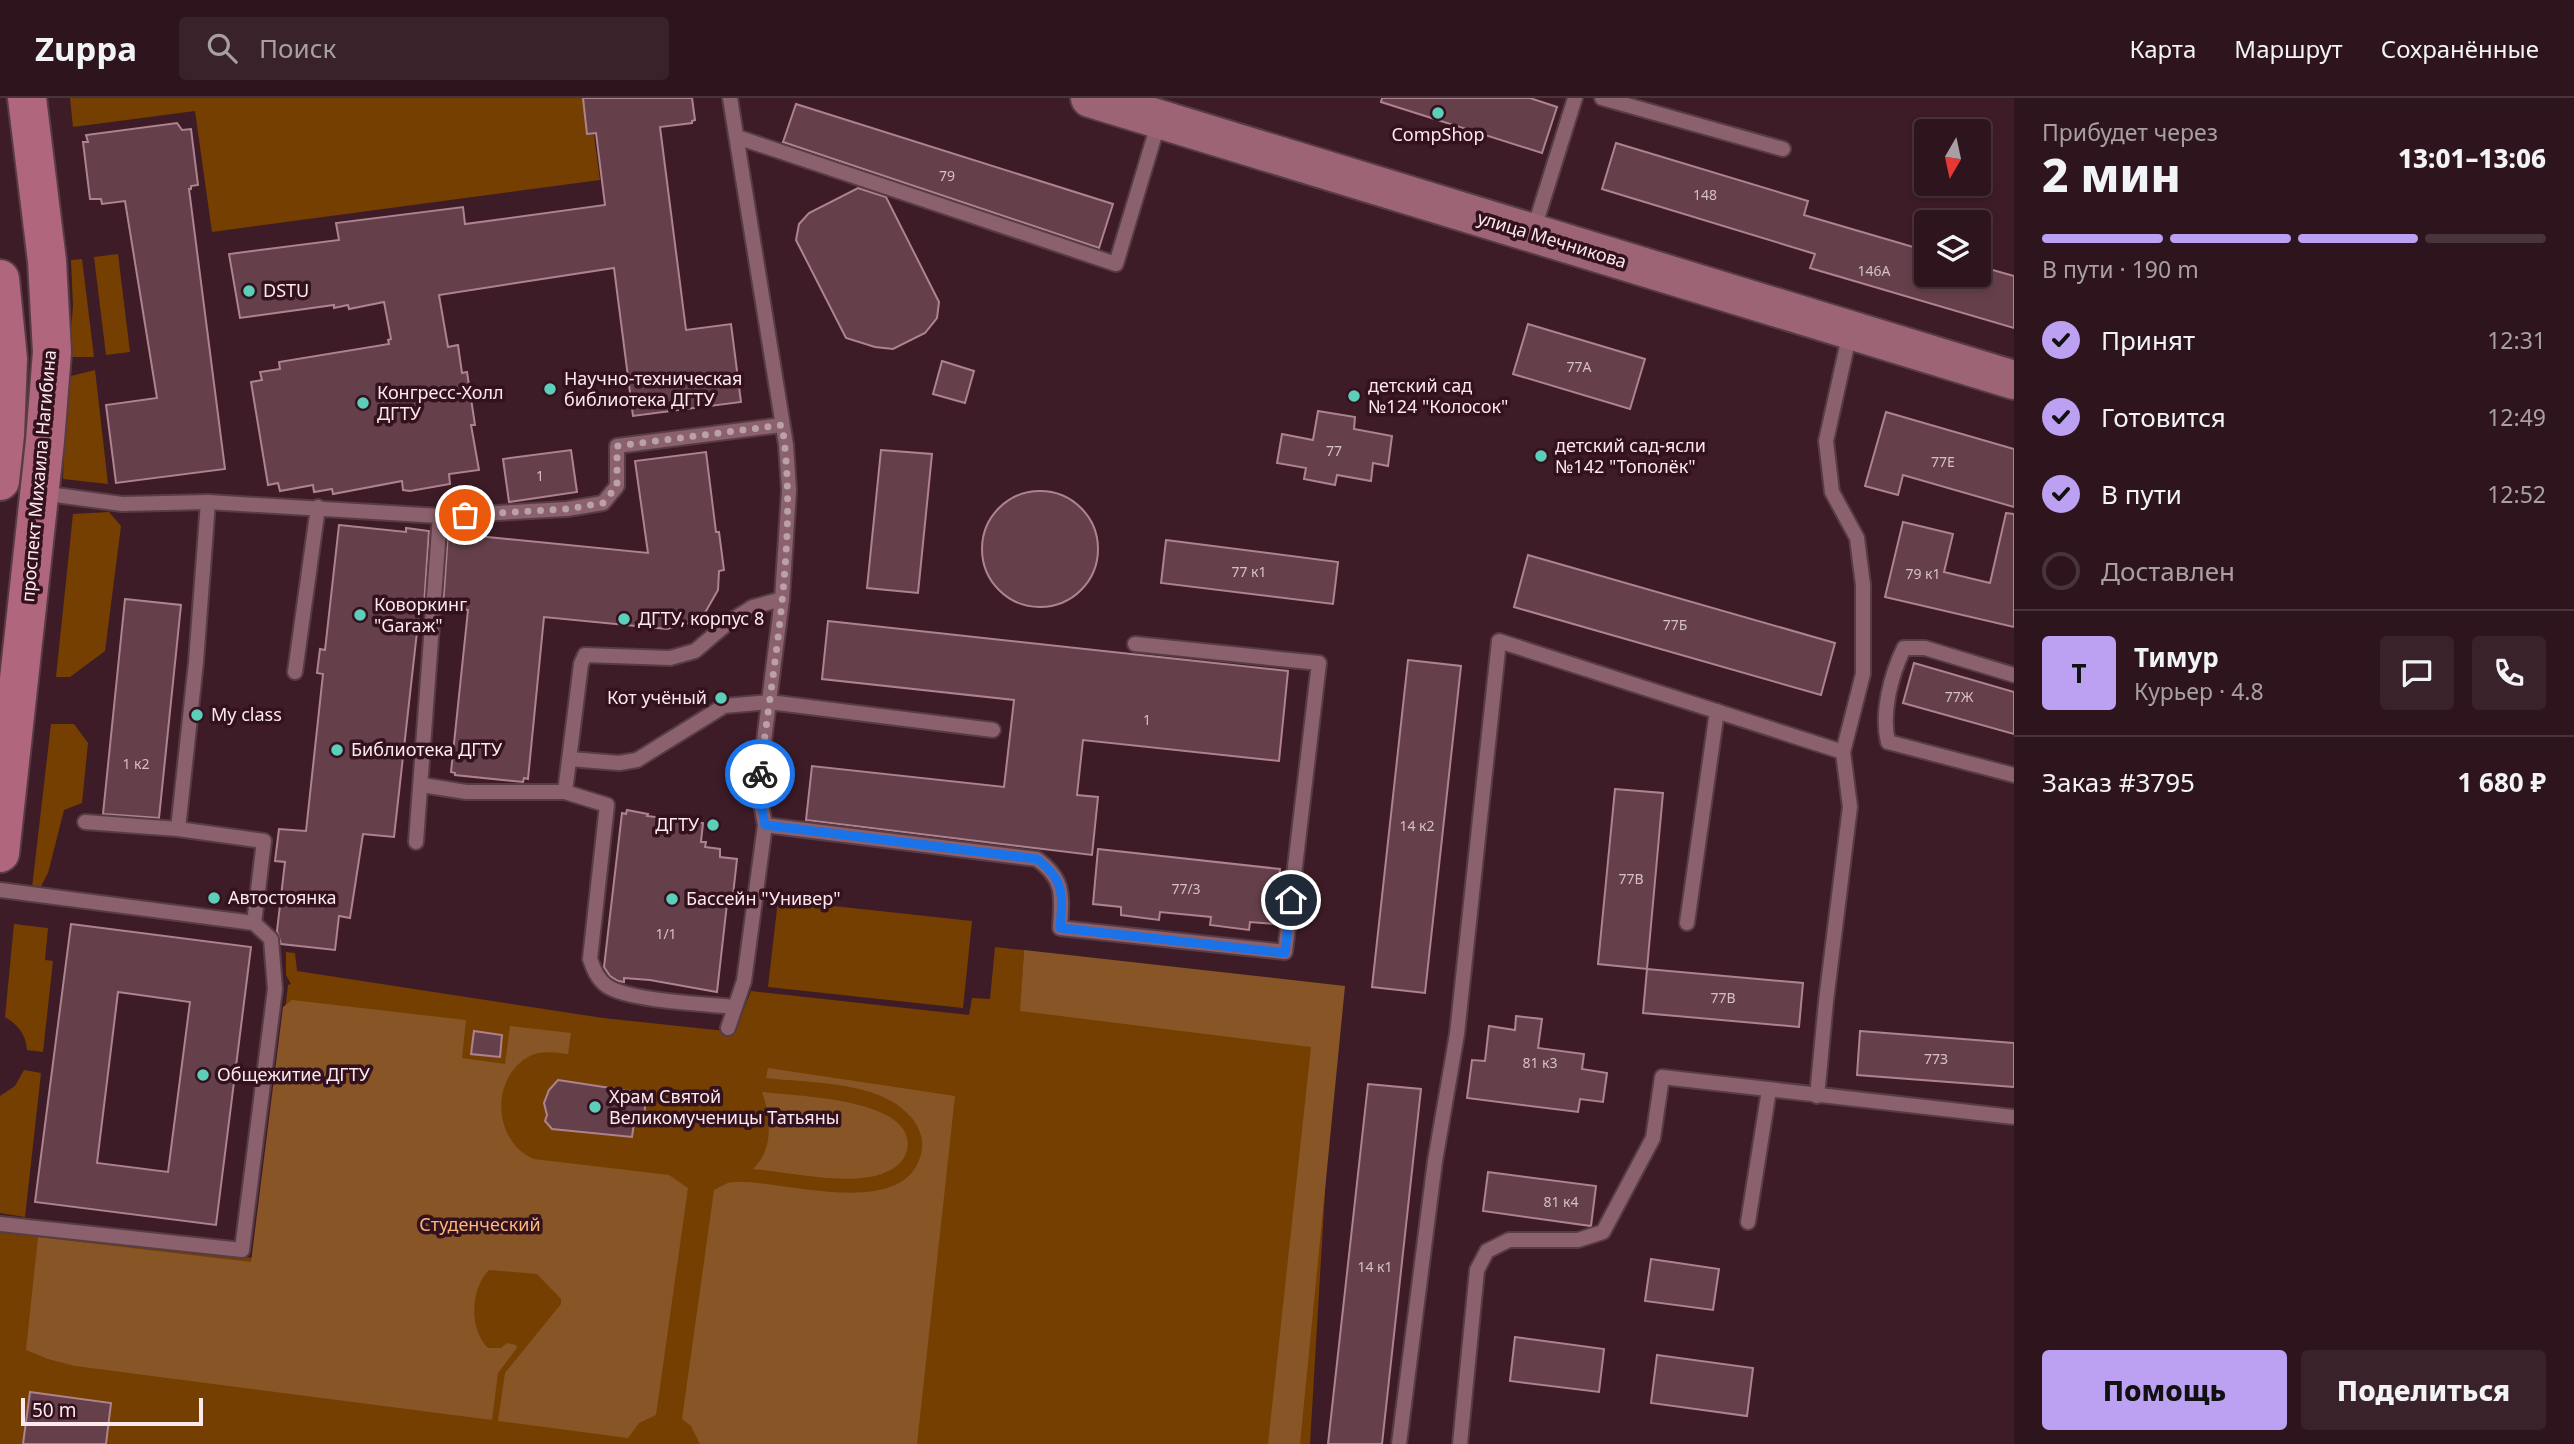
<!DOCTYPE html>
<html lang="ru">
<head>
<meta charset="utf-8">
<style>
	body { margin:0; font-family:"Noto Sans",sans-serif; background:#3a222a; color:#f1f3f6; height:100vh; display:flex; flex-direction:column; font-size:26px; white-space:nowrap }
	* { box-sizing:border-box; margin:0 }
	p { font-size:23px; color:#a79fa4 }
	.icon { flex:none; width:38px; height:38px; fill:none; stroke:currentColor; stroke-width:2; stroke-linecap:round; stroke-linejoin:round }
	.map { position:relative; flex:1; overflow:hidden }
	.details { display:flex; flex-direction:column; background:#2e151d; width:560px }
	.details>* { flex:none }
	.needle { width:46px; rotate:189deg }
	.fabs { position:absolute; left:1914px; top:21px; display:grid; gap:14px }
	.fabs a { display:grid; place-items:center; width:77px; height:77px; border-radius:7px; background:#2e151d; box-shadow:0 4px 10px #0003,0 0 0 2px #49343b; font-size:35px }
	.scale { position:absolute; left:21px; bottom:18px; width:182px; box-sizing:border-box; padding-left:7px; border:4px solid #fce9ee; border-top:0; font-size:19px; line-height:24px; white-space:nowrap; color:#fce9ee; -webkit-text-stroke:5px #33121e; paint-order:stroke }
	.pin { position:absolute; display:grid; place-items:center; width:60px; height:60px; color:#fff; margin:-30px; border:4px solid #fff; border-radius:50%; box-shadow:0 2px 7px #0007 }
	.courier { position:absolute; display:grid; place-items:center; width:70px; height:70px; margin:-35px; border:5px solid #1a73e8; border-radius:50%; background:#fff; color:#222; box-shadow:0 2px 9px #0007 }
	.overview em { font-style:normal; font-weight:800 }
	.overview div { display:flex; flex-direction:column-reverse }
	.overview { display:flex; align-items:center; justify-content:space-between; height:119px; padding:0 28px }
	h1 { font-size:46px; font-weight:800; line-height:52px }
	.bar { display:grid; grid-template-columns:repeat(4,1fr); gap:10px 7px; align-content:center; height:84px; padding:0 28px }
	.bar i { height:9px; border-radius:5px; background:#49343b }
	.bar .on { background:#bca0f2 }
	.bar p { grid-column:span 4 }
	.line { display:flex; align-items:center; gap:18px; padding:0 28px; border-top:2px solid #49343b }
	.line div { flex:1 }
	.round { display:grid; place-items:center; flex:none; width:74px; height:74px; border-radius:7px; background:#3a222a }
	ol { padding:0 28px; list-style:none }
	li { display:flex; align-items:center; gap:21px; height:77px }
	li p { margin-inline-start:auto }
	li .icon { padding:7px; border-radius:50%; background:#bca0f2; color:#111; stroke-width:4 }
	li:last-child { color:#a79fa4 }
	li i { width:38px; height:38px; border:4px solid #49343b; border-radius:50% }
	.primary-button { display:flex; gap:14px; margin-top:auto; padding:14px 28px }
	.primary-button a { flex:1; height:80px; border-radius:7px; background:#bca0f2; color:#111; font-size:28px; font-weight:800; line-height:80px; text-align:center }
	.primary-button a+a { background:#3a222a; color:#f1f3f6 }
	header { display:flex; align-items:center; gap:42px; box-sizing:border-box; height:98px; padding:0 35px; background:#2e151d; border-bottom:2px solid #49343b }
	header strong { font-size:33px }
	nav { display:flex; gap:38px; margin-inline-start:auto; font-size:24px }
	.search { width:490px; height:63px; background:#3a222a; display:flex; align-items:center; gap:18px; box-sizing:border-box; padding:0 24px; border-radius:7px; color:#a79fa4; font-size:26px }
	main { display:flex; flex:1; min-height:0 }
	.map>svg:first-child { display:block }
	.green { fill:#753f01 }
	.forest { fill:#885526 }
	.building { fill:#65404b; stroke:#ae838f; stroke-width:2; fill-rule:evenodd }
	.lines { fill:none; stroke-linecap:round; stroke-linejoin:round }
	.service-casing { stroke:#573c45; stroke-width:18 }
	.secondary-casing { stroke:#573c45; stroke-width:42 }
	.primary-casing { stroke:#573c45; stroke-width:42 }
	.service { stroke:#8a616d; stroke-width:14 }
	.secondary { stroke:#9d6476; stroke-width:38 }
	.primary { stroke:#b0677e; stroke-width:38 }
	.done { stroke:#baa1a8; stroke-width:7; stroke-dasharray:0 12.6 }
	.route { stroke:#1a73e8; stroke-width:9 }
	.poi-dot { fill:#5cceba; stroke:#33121e; stroke-width:2.5 }
	.labels { text-anchor:middle; stroke-width:7; stroke-linejoin:round; paint-order:stroke }
	.number-label { font-size:14px; fill:#d6bfc5 }
	.poi-label { font-size:18px; fill:#fce9ee; stroke:#33121e; text-anchor:start }
	.street-label { font-size:18px; fill:#fce9ee; stroke:#33121e }
	.park-label { font-size:18px; fill:#fcb77d; stroke:#33121e }
</style>
</head>
<body>
<header>
<strong>Zuppa</strong>
<div class="search"><svg class="icon" aria-label="search" viewBox="0 0 24 24"><circle cx="10" cy="10" r="6"/><path d="M15 15l6 6"/></svg>Поиск</div>
<nav><a>Карта</a><a>Маршрут</a><a>Сохранённые</a></nav>
</header>
<main>
<div class="map">
<svg width="2014" height="1346" viewBox="0 0 2014 1346">
	<rect width="100%" height="100%" fill="#3e1c27"/>
	<!-- green -->
	<g class="green">
		<polygon points="70,0 589,0 600,82 212,134 195,13 73,29"/>
		<polygon points="118,156 130,254 106,257 94,159"/>
		<polygon points="82,161 94,259 69,259 73,208 71,162"/>
		<polygon points="95,272 108,386 63,381 67,279"/>
		<polygon points="109,414 121,428 105,553 70,579 56,579 73,416"/>
		<polygon points="51,626 74,626 88,645 82,705 64,712 48,775 40,790 32,790"/>
		<polygon points="778,802 972,823 963,910 768,889"/>
		<path d="M14,826L48,830L45,862L53,863L43,954L27,952C26,936 18,927 5,919Z"/>
		<polygon points="995,849 1024,852 1021,905 1334,942 1310,1346 0,1346 0,1133 255,1160 288,887 291,886 286,877 286,854 295,855 297,873 603,920 735,934 751,893 969,917 972,900 990,901"/>
		<polygon points="24,972 41,975 25,1119 0,1115 0,998 15,988"/>
	</g>
	<!-- forest -->
	<g class="forest">
		<polygon points="1024,852 1345,888 1300,1346 1268,1346 1311,949 1020,913"/>
		<path d="M292,902L466,922L462,960L505,966L510,928L571,935L568,956C557,955 541,952 530,958C490,979 492,1043 534,1061L669,1077L688,1090L656,1317L639,1325L628,1340L498,1323L505,1275L561,1206V1201L537,1176L489,1172C470,1191 469,1232 488,1250H501L507,1245L516,1247L517,1250L498,1275L492,1322L75,1268L48,1261L26,1252L38,1139L251,1164L283,909Z"/>
		<path d="M768,970L955,998L917,1346H700L691,1328L682,1321L714,1092C720,1089 727,1084 734,1084C780,1081 904,1124 921,1056C925,1042 919,1027 909,1017C879,983 809,985 766,980Z"/>
		<path d="M762,994C793,998 919,1000 907,1052C903,1069 885,1076 870,1079C836,1085 788,1074 753,1071C774,1051 771,1019 762,994Z"/>
	</g>
	<!-- building -->
	<g class="building">
		<polygon points="583,0 692,0 695,22 692,23 692,25 660,29 686,232 731,226 741,304 633,318 614,170 439,197 448,249 458,247 462,275 467,274 475,327 471,327 479,372 449,376 450,386 410,393 403,392 402,383 333,396 332,391 314,394 313,387 280,393 278,385 268,387 251,284 262,282 260,274 280,271 279,264 389,246 388,242 391,241 384,204 349,211 348,207 334,210 334,207 240,220 229,156 339,142 336,125 463,109 465,126 605,107 596,35 587,36"/>
		<polygon points="1382,0 1530,0 1557,9 1542,55 1381,4"/>
		<polygon points="796,6 1113,106 1099,150 783,44"/>
		<polygon points="177,25 182,32 191,31 198,87 191,88 191,91 189,91 225,371 116,385 106,307 157,300 125,103 102,106 101,101 90,101 83,44 88,44 86,37"/>
		<polygon points="1616,45 1808,103 1804,117 1927,153 1927,177 1979,177 1979,168 2014,178 2014,230 1810,170 1815,156 1602,91"/>
		<polygon points="858,90 886,99 939,204 937,220 925,235 893,251 875,249 846,240 796,142 799,126 809,115"/>
		<polygon points="1528,226 1645,261 1630,311 1513,276"/>
		<polygon points="942,263 974,273 965,305 933,296"/>
		<polygon points="1318,313 1355,319 1354,331 1392,338 1388,368 1373,365 1371,383 1337,377 1335,387 1304,381 1306,370 1277,365 1282,336 1313,342"/>
		<polygon points="1886,314 2014,351 2014,409 1903,377 1898,397 1865,388"/>
		<polygon points="571,352 577,394 509,404 503,361"/>
		<polygon points="881,352 932,356 918,495 867,490"/>
		<polygon points="706,354 716,434 719,434 724,472 719,473 718,492 706,513 692,524 667,531 544,519 528,681 524,680 523,684 455,677 455,675 451,674 468,512 443,509 448,435 648,455 635,363"/>
		<circle cx="1040" cy="451" r="58"/>
		<polygon points="2006,415 2014,416 2014,529 1885,499 1903,424 1953,436 1944,474 1990,485"/>
		<polygon points="339,427 406,434 406,430 429,433 424,507 420,507 394,739 363,736 350,820 339,818 335,852 281,846 277,833 285,764 275,763 279,731 306,733 323,576 317,575 320,551 325,552"/>
		<polygon points="1166,442 1338,464 1333,506 1161,485"/>
		<polygon points="1528,457 1835,545 1821,597 1514,509"/>
		<polygon points="125,501 181,507 159,720 103,716"/>
		<polygon points="828,523 1288,573 1279,663 1083,642 1077,697 1098,699 1092,757 806,722 812,668 1004,689 1014,602 822,581"/>
		<polygon points="1408,562 1461,568 1425,895 1372,889"/>
		<polygon points="1914,565 2014,594 2014,636 1903,605"/>
		<polygon points="1615,691 1663,695 1647,871 1598,866"/>
		<polygon points="627,712 648,716 647,718 703,725 701,744 706,744 705,749 720,751 720,759 737,761 733,797 728,797 717,894 650,882 624,880 624,884 618,883 610,878 604,869 622,715 626,716"/>
		<polygon points="1098,751 1280,771 1275,826 1250,824 1249,832 1210,827 1211,819 1160,814 1159,822 1121,817 1121,809 1093,806"/>
		<path d="M71,826L251,849L216,1127L35,1104ZM118,894L190,904L168,1074L97,1065Z"/>
		<polygon points="1647,871 1803,885 1799,929 1643,915"/>
		<polygon points="1516,918 1542,921 1538,950 1584,956 1582,971 1607,975 1603,1004 1580,1001 1578,1014 1467,1000 1472,962 1485,963 1489,928 1515,932"/>
		<polygon points="474,933 502,937 500,959 471,956"/>
		<polygon points="1860,933 2014,945 2014,989 1857,977"/>
		<polygon points="558,982 637,994 636,1006 645,1007 644,1027 634,1025 632,1039 552,1031 545,1023 547,1017 544,1005 549,992"/>
		<polygon points="1368,986 1421,991 1382,1346 1328,1346"/>
		<polygon points="1488,1074 1596,1088 1591,1128 1483,1113"/>
		<polygon points="1651,1161 1719,1171 1713,1212 1645,1203"/>
		<polygon points="1515,1239 1604,1251 1599,1294 1510,1283"/>
		<polygon points="1657,1257 1753,1270 1747,1318 1651,1305"/>
		<polygon points="30,1294 111,1305 106,1346 23,1346"/>
	</g>
	<g class="lines">
		<!-- service casing -->
		<g class="service-casing">
			<g id="service">
				<polyline points="1602,0 1783,51"/>
				<polyline points="737,39 1116,166 1159,23"/>
				<polyline points="1533,134 1575,0"/>
				<polyline points="41,395 122,406 208,404 440,418 567,411 603,405 617,388 617,348 782,327"/>
				<polyline points="295,574 318,409"/>
				<path d="M2014,577L1925,550H1904C1891,577 1881,615 1888,644L2014,677"/>
				<polyline points="570,661 619,665 637,662 724,608 769,604 993,632"/>
				<polyline points="422,687 466,694 565,694 581,566 585,557 670,560 695,553 729,524 753,509 782,501"/>
				<path d="M565,694L607,707L590,861C594,872 598,882 607,888C629,903 706,906 735,909"/>
				<polyline points="85,724 178,731 264,743 254,825"/>
				<path d="M765,727L1037,761C1065,782 1062,797 1060,830L1285,854L1319,565L1135,546"/>
				<polyline points="178,731 196,564 208,404"/>
				<polyline points="416,744 440,418"/>
				<polyline points="0,792 254,825 271,841 275,891 242,1152 0,1126"/>
				<polyline points="1687,825 1717,613"/>
				<polyline points="728,930 744,883 765,727 758,690 782,501 789,392 786,347 730,0"/>
				<polyline points="1817,998 1826,903 1850,709 1843,654 1863,576 1863,487 1857,440 1832,394 1826,343 1850,234"/>
				<polyline points="1748,1124 1769,992"/>
				<polyline points="1399,1346 1435,1063 1457,936 1499,543 1843,654"/>
				<polyline points="1460,1346 1477,1172 1487,1153 1509,1142 1578,1142 1603,1134 1653,1040 1662,979 2014,1019"/>
			</g>
		</g>
		<!-- secondary casing -->
		<g class="secondary-casing">
			<polyline id="secondary" points="1090,0 2014,282"/>
		</g>
		<!-- primary casing -->
		<g class="primary-casing">
			<g id="primary">
				<polyline points="0,181 8,261 5,337 0,383"/>
				<polyline points="0,755 45,343 52,254 47,163 27,0"/>
			</g>
		</g>
		<!-- service -->
		<use href="#service" class="service"/>
		<!-- secondary -->
		<use href="#secondary" class="secondary"/>
		<!-- primary -->
		<use href="#primary" class="primary"/>
	</g>
	<g class="lines">
		<!-- done -->
		<path class="done" d="M465,417L567,411L603,405L617,388V348L782,327C799,436 773,567 760,676"/>
		<!-- route -->
		<path class="route" d="M760,676L758,690L765,727L1037,761C1065,782 1063,797 1060,830L1285,855L1291,802"/>
	</g>
	<!-- markers -->
	<g class="poi-dot">
		<circle cx="1438" cy="15" r="7"/>
		<circle cx="249" cy="193" r="7"/>
		<circle cx="550" cy="291" r="7"/>
		<circle cx="1354" cy="298" r="7"/>
		<circle cx="363" cy="305" r="7"/>
		<circle cx="1541" cy="358" r="7"/>
		<circle cx="360" cy="517" r="7"/>
		<circle cx="624" cy="521" r="7"/>
		<circle cx="721" cy="600" r="7"/>
		<circle cx="197" cy="617" r="7"/>
		<circle cx="337" cy="652" r="7"/>
		<circle cx="713" cy="727" r="7"/>
		<circle cx="214" cy="800" r="7"/>
		<circle cx="672" cy="801" r="7"/>
		<circle cx="203" cy="977" r="7"/>
		<circle cx="595" cy="1009" r="7"/>
	</g>
	<g class="labels">
		<!-- number labels -->
		<g class="number-label">
			<text x="947" y="83">79</text>
			<text x="1705" y="102">148</text>
			<text x="1874" y="178">146А</text>
			<text x="1579" y="274">77А</text>
			<text x="1334" y="358">77</text>
			<text x="1943" y="369">77Е</text>
			<text x="540" y="383">1</text>
			<text x="1249" y="479">77 к1</text>
			<text x="1923" y="481">79 к1</text>
			<text x="1675" y="532">77Б</text>
			<text x="1959" y="604">77Ж</text>
			<text x="1147" y="627">1</text>
			<text x="136" y="671">1 к2</text>
			<text x="1417" y="733">14 к2</text>
			<text x="1631" y="786">77В</text>
			<text x="1186" y="796">77/3</text>
			<text x="666" y="841">1/1</text>
			<text x="1723" y="905">77В</text>
			<text x="1936" y="966">77З</text>
			<text x="1540" y="970">81 к3</text>
			<text x="1561" y="1109">81 к4</text>
			<text x="1375" y="1174">14 к1</text>
		</g>
		<!-- poi labels -->
		<g class="poi-label">
			<text x="1438" y="43" text-anchor="middle">CompShop</text>
			<text x="263" y="199">DSTU</text>
			<text x="564" y="287">Научно-техническая<tspan x="564" dy="21">библиотека ДГТУ</tspan></text>
			<text x="1368" y="294">детский сад<tspan x="1368" dy="21">№124 "Колосок"</tspan></text>
			<text x="377" y="301">Конгресс-Холл<tspan x="377" dy="21">ДГТУ</tspan></text>
			<text x="1555" y="354">детский сад-ясли<tspan x="1555" dy="21">№142 "Тополёк"</tspan></text>
			<text x="374" y="513">Коворкинг<tspan x="374" dy="21">"Gаraж"</tspan></text>
			<text x="638" y="527">ДГТУ, корпус 8</text>
			<text x="707" y="606" text-anchor="end">Кот учёный</text>
			<text x="211" y="623">My class</text>
			<text x="351" y="658">Библиотека ДГТУ</text>
			<text x="699" y="733" text-anchor="end">ДГТУ</text>
			<text x="228" y="806">Автостоянка</text>
			<text x="686" y="807">Бассейн "Универ"</text>
			<text x="217" y="983">Общежитие ДГТУ</text>
			<text x="609" y="1005">Храм Святой<tspan x="609" dy="21">Великомученицы Татьяны</tspan></text>
		</g>
		<!-- street labels -->
		<g class="street-label">
			<text transform="translate(1552 142) rotate(17)" y="6">улица Мечникова</text>
			<text transform="translate(39 378) rotate(-85)" y="6">проспект Михаила Нагибина</text>
		</g>
		<!-- park labels -->
		<g class="park-label">
			<text x="480" y="1133">Студенческий</text>
		</g>
	</g>
</svg>
<div class="fabs">
<a><svg class="needle" viewBox="-14 -14 28 28"><path d="M0-13l5 13h-10z" fill="#e53935"/><path d="M0 13l5-13h-10z" fill="#a79fa4"/></svg></a>
<a><svg class="icon" aria-label="layers" viewBox="0 0 24 24"><path d="M12 4l9 5-9 5-9-5zM3 14l9 5 9-5"/></svg></a>
</div>
<div class="scale">50 m</div>
<div class="pin" style="left:465px;top:417px;background:#ea580c"><svg class="icon" aria-label="bag" viewBox="0 0 24 24"><path d="M5 8h14l-1 12H6zM9 8a3 3 0 0 1 6 0"/></svg></div>
<div class="pin" style="left:1291px;top:802px;background:#1f2937"><svg class="icon" aria-label="home" viewBox="0 0 24 24"><path d="M3 11l9-7 9 7M6 9v11h12V9"/></svg></div>
<div class="courier" style="left:760px;top:676px"><svg class="icon" aria-label="bike" viewBox="0 0 24 24"><circle cx="6" cy="16" r="4"/><circle cx="18" cy="16" r="4"/><path d="M6 16l4-8h5l3 8M10 8l3 8H6M13 5h3"/></svg></div>
</div>
<section class="details">
<div class="overview"><div><h1>2 мин</h1><p>Прибудет через</p></div><em>13:01–13:06</em></div>
<div class="bar"><i class="on"></i><i class="on"></i><i class="on"></i><i></i><p>В пути · 190 m</p></div>
<ol>
<li><svg class="icon" aria-label="check" viewBox="0 0 24 24"><path d="M5 12l5 5 9-10"/></svg>Принят<p>12:31</p></li>
<li><svg class="icon" aria-label="check" viewBox="0 0 24 24"><path d="M5 12l5 5 9-10"/></svg>Готовится<p>12:49</p></li>
<li><svg class="icon" aria-label="check" viewBox="0 0 24 24"><path d="M5 12l5 5 9-10"/></svg>В пути<p>12:52</p></li>
<li><i></i>Доставлен</li>
</ol>
<div class="line" style="height:126px"><b class="round" style="background:#bca0f2;color:#111">Т</b><div><b>Тимур</b><p>Курьер · 4.8</p></div><a class="round"><svg class="icon" aria-label="chat" viewBox="0 0 24 24"><path d="M4 5h16v11H9l-5 4z"/></svg></a><a class="round"><svg class="icon" aria-label="phone" viewBox="0 0 24 24"><path d="M5 4h4l2 5-3 2q2 4 5 5l2-3 5 2v4C11 20 4 13 5 4z"/></svg></a></div>
<div class="line" style="height:91px"><div>Заказ #3795</div><b>1 680 ₽</b></div>
<div class="primary-button"><a>Помощь</a><a>Поделиться</a></div>
</section>
</main>
</body>
</html>
